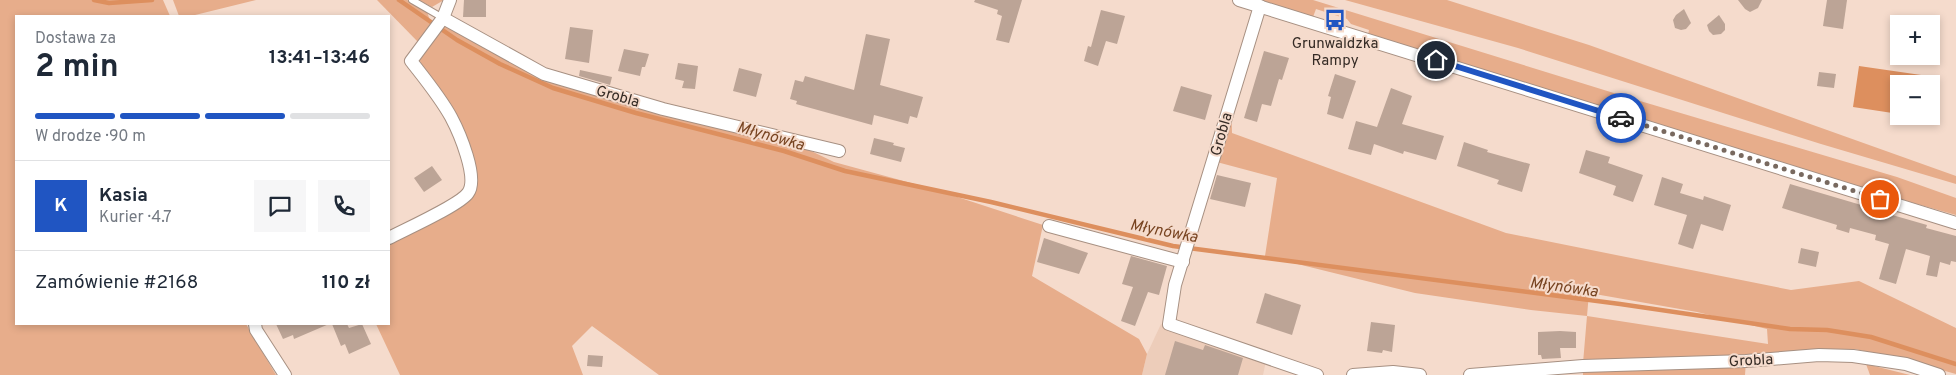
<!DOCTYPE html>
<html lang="pl">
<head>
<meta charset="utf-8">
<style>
	body { margin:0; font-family:Overpass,sans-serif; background:#f6f6f7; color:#1f2937; height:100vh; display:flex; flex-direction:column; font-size:19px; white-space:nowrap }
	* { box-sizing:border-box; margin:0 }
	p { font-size:16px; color:#747a83 }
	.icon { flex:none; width:28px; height:28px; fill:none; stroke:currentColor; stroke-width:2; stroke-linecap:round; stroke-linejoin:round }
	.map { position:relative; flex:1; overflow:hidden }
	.drawer { position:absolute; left:15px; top:15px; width:375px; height:310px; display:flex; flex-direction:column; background:#fff; border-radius:0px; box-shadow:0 2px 8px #0003 }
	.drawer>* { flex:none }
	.fabs { position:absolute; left:1890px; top:15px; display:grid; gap:10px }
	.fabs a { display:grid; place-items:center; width:50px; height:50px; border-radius:0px; background:#fff; box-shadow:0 2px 8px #0003; font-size:25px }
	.pin { position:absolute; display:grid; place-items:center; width:42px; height:42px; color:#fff; margin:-21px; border:2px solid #fff; border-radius:50%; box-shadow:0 1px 5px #0007 }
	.courier { position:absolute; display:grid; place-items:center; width:50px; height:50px; margin:-25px; border:4px solid #2055c2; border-radius:50%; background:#fff; color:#222; box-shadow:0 1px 6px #0007 }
	.headline em { font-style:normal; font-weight:700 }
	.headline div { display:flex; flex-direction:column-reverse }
	.headline { display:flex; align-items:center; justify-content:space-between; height:85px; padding:0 20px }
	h1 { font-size:32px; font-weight:700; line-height:38px }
	.bar { display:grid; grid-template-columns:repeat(4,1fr); gap:8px 5px; align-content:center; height:60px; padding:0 20px }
	.bar i { height:6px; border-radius:4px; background:#e0e1e3 }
	.bar .active { background:#2055c2 }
	.bar p { grid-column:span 4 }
	.line { display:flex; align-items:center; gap:12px; padding:0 20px; border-top:1px solid #e0e1e3 }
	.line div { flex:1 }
	.round { display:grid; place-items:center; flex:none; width:52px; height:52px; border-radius:0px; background:#f6f6f7 }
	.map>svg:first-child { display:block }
	.built { fill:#edcdba }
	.green { fill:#e7ad8b; fill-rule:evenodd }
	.water { fill:#dd8f5e }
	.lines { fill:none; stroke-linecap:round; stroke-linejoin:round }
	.stream { stroke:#dd8f5e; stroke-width:4.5 }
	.building { fill:#bca496 }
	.service-casing { stroke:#a79082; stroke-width:8 }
	.minor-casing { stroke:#a79082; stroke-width:14 }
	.service { stroke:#fff; stroke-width:6 }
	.minor { stroke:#fff; stroke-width:12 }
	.done { stroke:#78695f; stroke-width:5; stroke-dasharray:0 9 }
	.route { stroke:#2055c2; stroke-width:6 }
	.labels { text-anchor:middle; stroke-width:4; stroke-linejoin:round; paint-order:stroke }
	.poi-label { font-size:15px; fill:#352b25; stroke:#f5dbcc }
	.street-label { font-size:15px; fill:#352b25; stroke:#f5dbcc }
	.water-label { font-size:16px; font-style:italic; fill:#784421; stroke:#f5dbcc }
</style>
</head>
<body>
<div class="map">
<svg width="1956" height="375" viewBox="0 0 1956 375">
	<rect width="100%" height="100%" fill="#f5dbcc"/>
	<!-- built -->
	<polygon class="built" points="1161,324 1266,361 1263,375 1142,375 1147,354"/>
	<!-- green -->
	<g class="green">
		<polygon points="0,0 163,0 170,16 16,16 16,324 246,324 276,375 0,375"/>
		<polygon points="173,0 256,0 191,16 179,16"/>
		<polygon points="377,0 407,0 427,12 431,23 418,42"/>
		<polygon points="419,0 444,0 432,7"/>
		<polygon points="1260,0 1313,0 1630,98 1897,177 1956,198 1956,215 1892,197 1368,35 1369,30 1351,24 1347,19 1316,9 1313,17"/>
		<polygon points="1345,0 1447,0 1589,45 1956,176 1956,184 1821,144 1518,48"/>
		<polygon points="442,24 539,74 807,149 834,162 933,189 1043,225 1032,276 1139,339 1147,354 1142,375 659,375 592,326 572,346 583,375 400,375 376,324 389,324 389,237 469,192 471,171 419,59"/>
		<path d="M1231,99L1232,133L1506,233L1791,290L1859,281L1956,328V374L1912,362L1855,349L1583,363L1587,316L1531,310L1415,293L1265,256L1277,178L1213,161ZM1589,293L1697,312L1767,329L1768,344L1587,316Z"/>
		<polygon points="1746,361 1745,375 1583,375 1583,366"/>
		<polygon points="1866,364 1910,375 1870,375"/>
	</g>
	<!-- water -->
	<polygon class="water" points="1859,66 1928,76 1927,84 1899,84 1899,114 1853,107"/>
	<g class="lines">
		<!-- stream -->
		<g class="stream">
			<polyline points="94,0 109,3 152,0"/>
			<polyline points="399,0 457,40 500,64 553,88 636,113 784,151 845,171 991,202 1173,246 1620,304 1790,329 1827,330 1871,337 1956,364"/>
		</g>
	</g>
	<!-- building -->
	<g class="building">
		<polygon points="464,0 486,0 486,17 463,17"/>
		<polygon points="975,0 1022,0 1009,43 996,40 1002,16 997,14 998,10 974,2"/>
		<polygon points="1738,0 1762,0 1758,8 1750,12 1745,9"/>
		<polygon points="1827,0 1847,0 1843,29 1823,26"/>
		<polygon points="1684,9 1691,23 1686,29 1681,30 1675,28 1673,20 1676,15"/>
		<polygon points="1101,10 1125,16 1117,44 1106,41 1098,66 1084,61 1088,46 1091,47"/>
		<polygon points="1719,15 1725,24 1725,30 1721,34 1713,35 1709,31 1707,25"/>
		<polygon points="570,27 593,30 589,63 565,59"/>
		<polygon points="866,34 890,39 880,85 923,97 917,118 910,116 908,124 874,115 872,125 796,104 797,101 790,99 795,80 803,82 805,76 854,90"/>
		<polygon points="624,49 649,54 645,67 642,67 640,76 618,71"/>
		<polygon points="1264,51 1289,58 1282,80 1279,79 1271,106 1262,104 1257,122 1244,118"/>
		<polygon points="678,63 698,66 695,89 682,88 684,81 675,79"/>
		<polygon points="739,68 762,74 756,97 733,91"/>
		<polygon points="580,70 612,77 610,85 579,76"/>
		<polygon points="1819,72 1836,74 1834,88 1817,86"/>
		<polygon points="1335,74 1356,81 1343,119 1327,114 1331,97 1328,96"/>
		<polygon points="1181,86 1212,95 1205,120 1173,111"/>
		<polygon points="1391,88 1412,96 1402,124 1444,136 1436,160 1404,151 1403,154 1374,144 1371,155 1348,149 1356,121 1377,127"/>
		<polygon points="874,138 894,143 893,145 905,148 901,162 870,154"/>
		<polygon points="1464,142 1488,150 1487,152 1530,164 1522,192 1497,184 1499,180 1457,166"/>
		<polygon points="1586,150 1610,157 1608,163 1643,175 1633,202 1613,195 1616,186 1579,173"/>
		<polygon points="432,166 442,180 424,192 414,178"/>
		<polygon points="1217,175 1251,183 1245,207 1210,199"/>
		<polygon points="1662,177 1683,184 1680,193 1703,200 1704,196 1731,205 1723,231 1701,224 1693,249 1678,244 1687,215 1654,205"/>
		<polygon points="1790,184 1868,207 1868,208 1927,225 1926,228 1956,236 1956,262 1951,261 1950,265 1940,262 1937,277 1926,275 1930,256 1906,249 1896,284 1879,279 1889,244 1875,240 1876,235 1850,228 1849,233 1836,229 1837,225 1782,208"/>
		<polygon points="1044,238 1088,253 1079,274 1037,262"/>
		<polygon points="1801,248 1819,252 1816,267 1798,263"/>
		<polygon points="1131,256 1167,266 1159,295 1148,292 1135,326 1121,321 1133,287 1122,284"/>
		<polygon points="1265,293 1301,305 1292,335 1256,323"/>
		<polygon points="1371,322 1395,325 1392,352 1383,350 1382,353 1367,351"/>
		<polygon points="276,324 329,324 294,339 293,335 283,339"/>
		<polygon points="332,324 347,324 349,328 362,324 371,344 349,354 345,344 341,346"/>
		<polygon points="1560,331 1576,332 1576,348 1560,348 1561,358 1542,359 1541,355 1538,355 1538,332"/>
		<polygon points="1175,341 1203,350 1205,345 1243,358 1238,375 1165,375"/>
		<polygon points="588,355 603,356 602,367 587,366"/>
	</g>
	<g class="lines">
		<!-- service casing -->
		<g class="service-casing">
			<polyline id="service" points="412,0 443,18"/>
		</g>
		<!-- minor casing -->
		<g class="minor-casing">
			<g id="minor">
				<polyline points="1239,0 1956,223"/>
				<polyline points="1260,6 1175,285 1169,324 1317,375"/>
				<polyline points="443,18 544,74 663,109 839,151"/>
				<polyline points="1049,226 1183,262"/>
				<path d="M389,238C404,230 460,205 468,193C479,178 459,132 451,117C440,97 425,79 411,61L443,18L450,0"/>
				<polyline points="255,324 256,330 285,375"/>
				<polyline points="1353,375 1393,372 1420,375"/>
				<polyline points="1470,375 1583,366 1746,361 1819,355 1853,356 1906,364 1939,375"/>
			</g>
		</g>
		<!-- service -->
		<use href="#service" class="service"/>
		<!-- minor -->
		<use href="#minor" class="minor"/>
	</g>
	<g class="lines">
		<!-- done -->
		<polyline class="done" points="1621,118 1880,199"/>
		<!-- route -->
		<polyline class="route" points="1436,60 1621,118"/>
	</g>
	<!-- icons -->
	<defs>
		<g id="bus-bare" transform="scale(1.725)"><path d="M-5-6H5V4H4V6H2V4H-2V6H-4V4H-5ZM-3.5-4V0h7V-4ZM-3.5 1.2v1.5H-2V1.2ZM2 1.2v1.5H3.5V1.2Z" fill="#2055c2" stroke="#f5dbcc" stroke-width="2.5" paint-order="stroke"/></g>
	</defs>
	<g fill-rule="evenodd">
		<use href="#bus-bare" x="1335" y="20"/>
	</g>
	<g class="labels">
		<!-- poi labels -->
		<g class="poi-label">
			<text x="1335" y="48">Grunwaldzka<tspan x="1335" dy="17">Rampy</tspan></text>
		</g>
		<!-- street labels -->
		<g class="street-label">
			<text transform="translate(618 96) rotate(16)" y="5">Grobla</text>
			<text transform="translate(1221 134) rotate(-74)" y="5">Grobla</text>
			<text transform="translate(1751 360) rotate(-3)" y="5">Grobla</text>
		</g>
		<!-- water labels -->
		<g class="water-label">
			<text transform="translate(771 135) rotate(16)" y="6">Młynówka</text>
			<text transform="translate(1164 230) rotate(11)" y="6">Młynówka</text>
			<text transform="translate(1564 286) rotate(8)" y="6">Młynówka</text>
		</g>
	</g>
</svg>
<div class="fabs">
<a>+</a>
<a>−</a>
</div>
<div class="pin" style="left:1880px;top:199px;background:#ea580c"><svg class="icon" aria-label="bag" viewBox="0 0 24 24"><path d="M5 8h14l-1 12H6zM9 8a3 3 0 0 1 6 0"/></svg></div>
<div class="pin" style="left:1436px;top:60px;background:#1f2937"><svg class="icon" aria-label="home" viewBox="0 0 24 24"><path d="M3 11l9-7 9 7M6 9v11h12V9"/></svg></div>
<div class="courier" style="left:1621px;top:118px"><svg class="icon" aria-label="car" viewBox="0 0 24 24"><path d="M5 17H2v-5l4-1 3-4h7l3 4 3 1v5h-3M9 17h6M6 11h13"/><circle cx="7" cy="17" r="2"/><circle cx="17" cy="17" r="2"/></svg></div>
<section class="drawer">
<div class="headline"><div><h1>2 min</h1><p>Dostawa za</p></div><em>13:41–13:46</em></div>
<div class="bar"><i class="active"></i><i class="active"></i><i class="active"></i><i></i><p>W drodze · 90 m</p></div>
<div class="line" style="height:90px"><b class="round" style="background:#2055c2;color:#fff">K</b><div><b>Kasia</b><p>Kurier · 4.7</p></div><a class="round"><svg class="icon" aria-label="chat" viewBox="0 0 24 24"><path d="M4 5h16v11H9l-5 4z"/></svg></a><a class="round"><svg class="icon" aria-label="phone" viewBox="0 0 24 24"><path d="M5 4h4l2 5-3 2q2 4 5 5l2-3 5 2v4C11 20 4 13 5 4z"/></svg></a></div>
<div class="line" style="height:65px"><div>Zamówienie #2168</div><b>110 zł</b></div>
</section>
</div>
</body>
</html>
